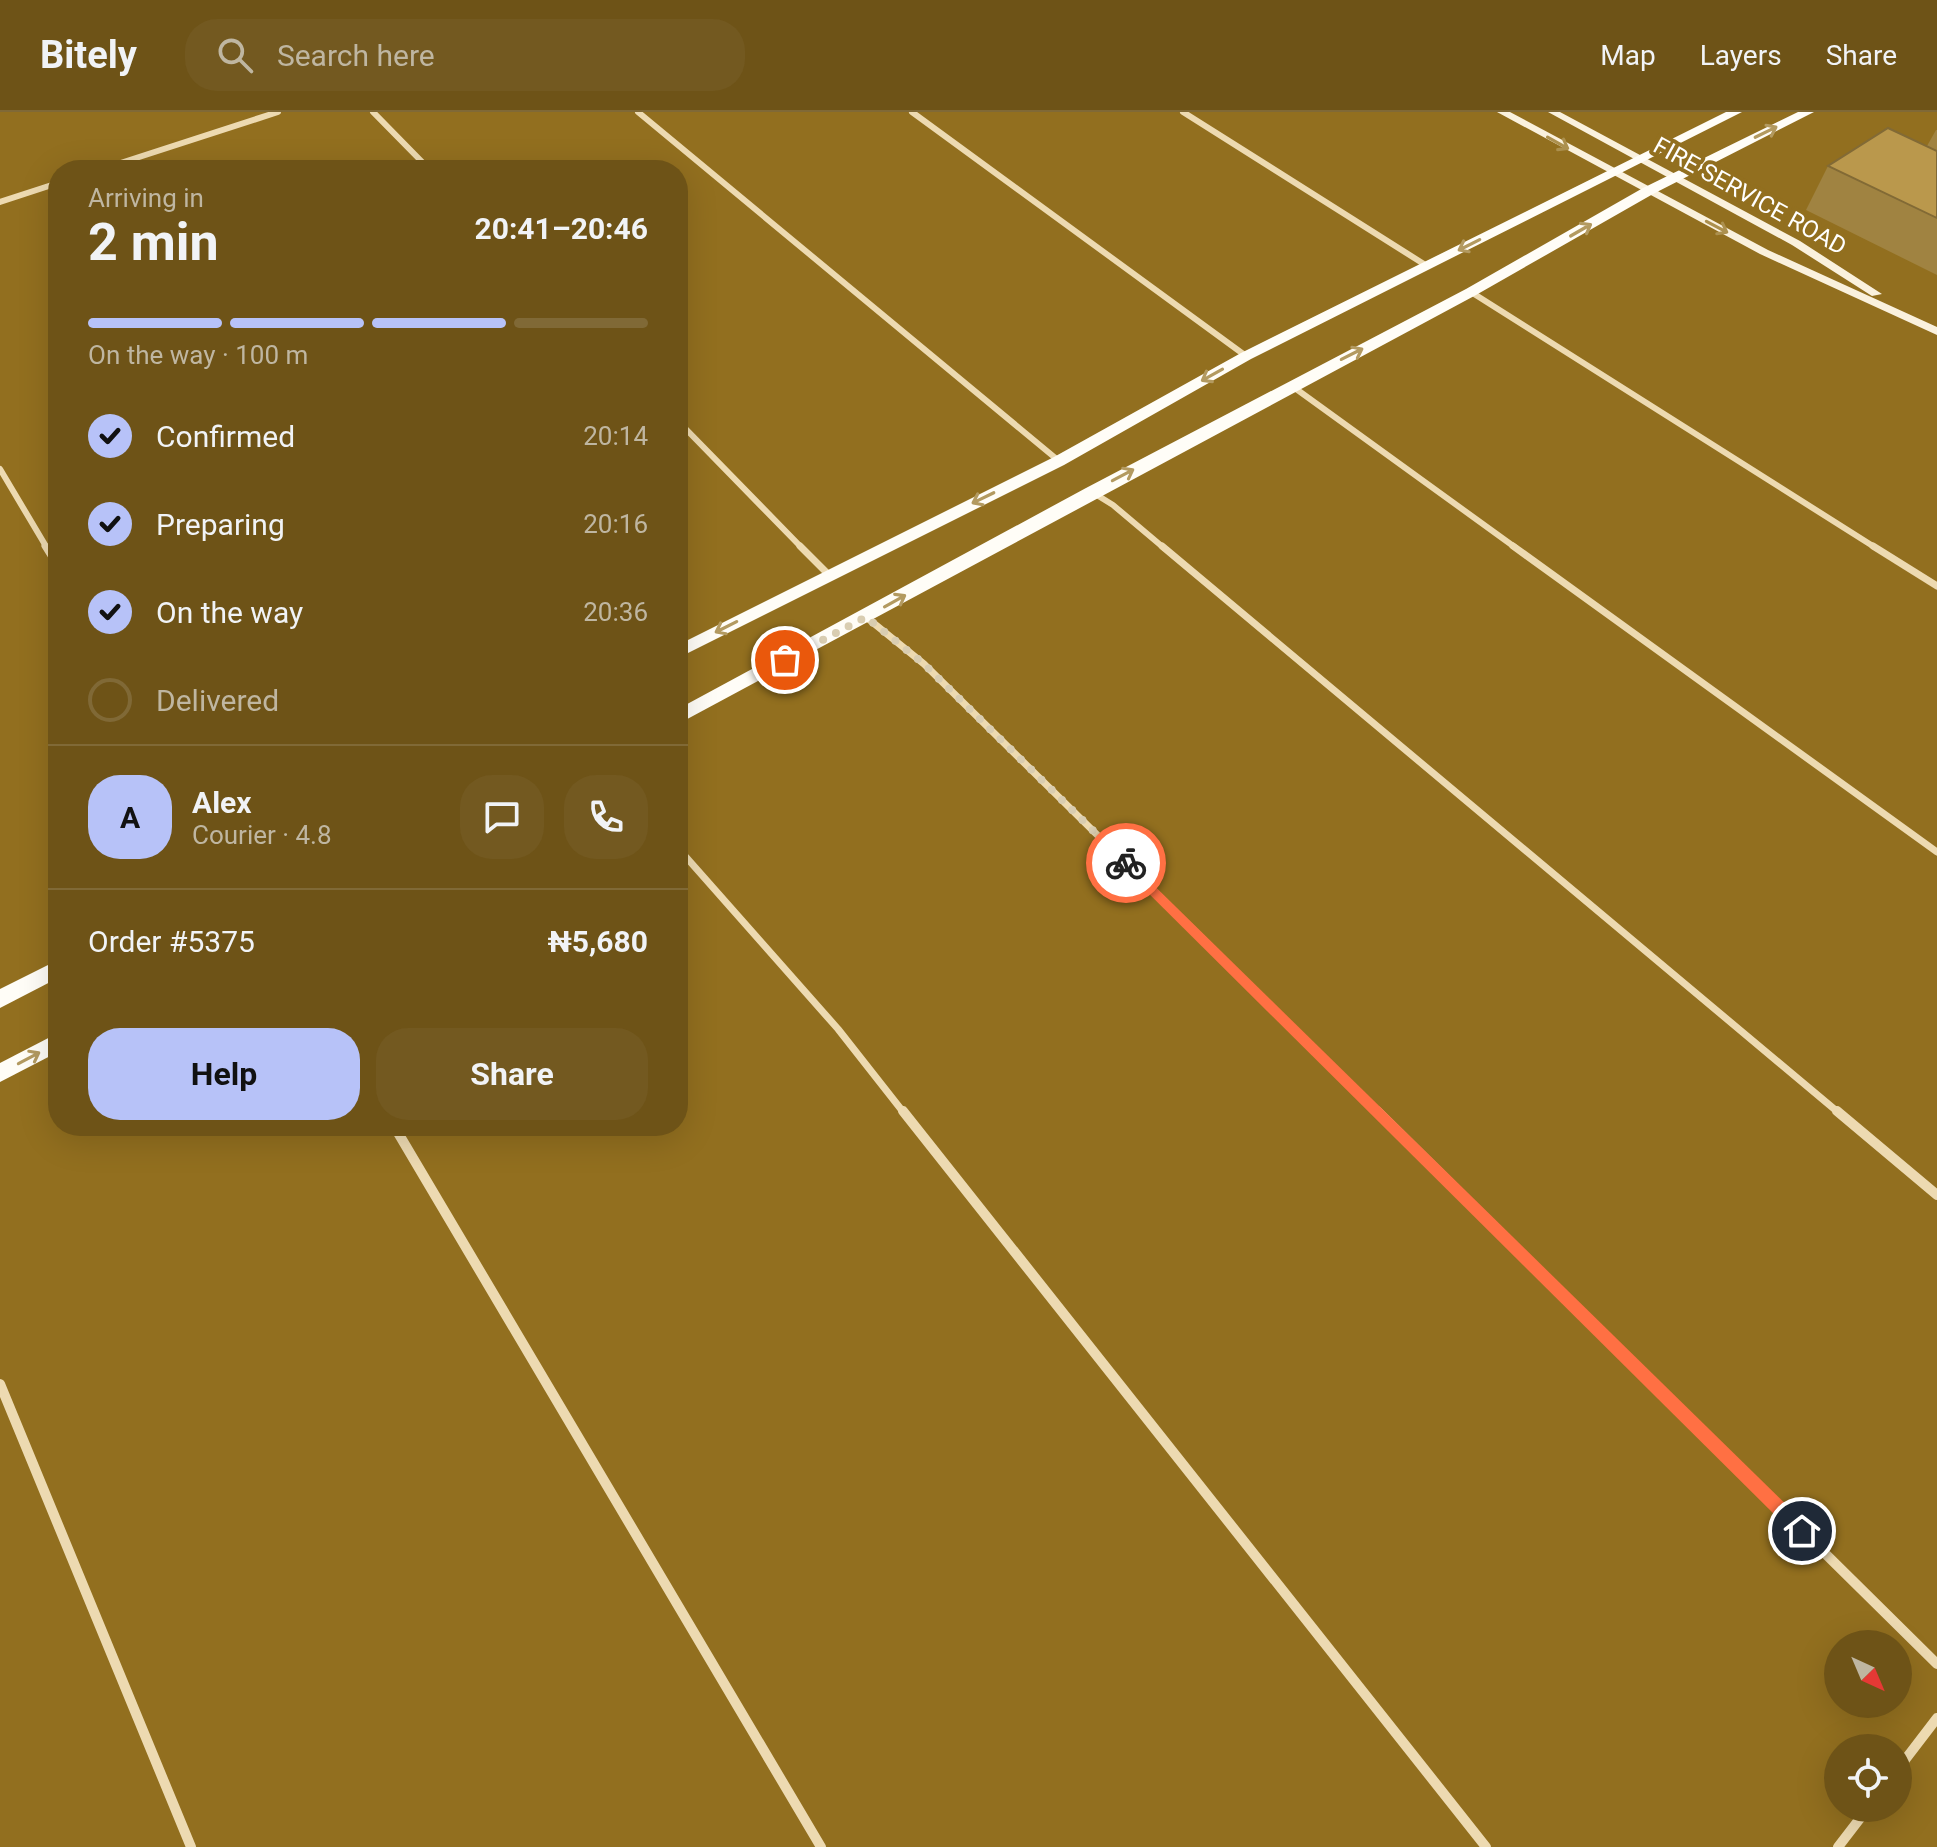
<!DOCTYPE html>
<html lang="en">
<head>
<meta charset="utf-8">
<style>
	body { margin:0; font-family:Roboto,sans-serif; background:#735920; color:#f1f3f6; height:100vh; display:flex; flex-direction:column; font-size:30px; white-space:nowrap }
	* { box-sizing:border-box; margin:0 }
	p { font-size:26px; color:#bfb6a1 }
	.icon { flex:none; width:44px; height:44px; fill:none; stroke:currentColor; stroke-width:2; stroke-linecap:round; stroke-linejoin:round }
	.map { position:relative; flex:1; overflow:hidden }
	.drawer { position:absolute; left:48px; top:48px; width:640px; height:976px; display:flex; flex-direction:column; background:#6e5317; border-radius:32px; box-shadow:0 8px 32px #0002 }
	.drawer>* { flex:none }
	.needle { width:52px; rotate:136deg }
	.tools { position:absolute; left:1824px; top:1518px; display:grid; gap:16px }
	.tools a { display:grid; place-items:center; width:88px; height:88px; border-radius:50%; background:#6e5317; box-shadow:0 8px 32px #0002; font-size:40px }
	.pin { position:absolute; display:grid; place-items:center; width:68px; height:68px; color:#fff; margin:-34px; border:4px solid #fff; border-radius:50%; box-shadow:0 2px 8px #0007 }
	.courier { position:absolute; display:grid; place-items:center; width:80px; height:80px; margin:-40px; border:6px solid #ff7043; border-radius:50%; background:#fff; color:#222; box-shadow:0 2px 10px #0007 }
	.head em { font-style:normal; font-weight:700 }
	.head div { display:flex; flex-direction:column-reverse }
	.head { display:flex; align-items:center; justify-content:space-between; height:136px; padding:0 40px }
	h1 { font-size:52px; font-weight:700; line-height:60px }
	.bar { display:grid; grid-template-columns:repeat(4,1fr); gap:12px 8px; align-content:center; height:96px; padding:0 40px }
	.bar i { height:10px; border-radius:6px; background:#806936 }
	.bar .selected { background:#b7c2f8 }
	.bar p { grid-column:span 4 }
	.line { display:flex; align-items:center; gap:20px; padding:0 40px; border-top:2px solid #806936 }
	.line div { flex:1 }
	.round { display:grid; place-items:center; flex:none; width:84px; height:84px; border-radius:32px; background:#735920 }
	ol { padding:0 40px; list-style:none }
	li { display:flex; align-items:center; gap:24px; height:88px }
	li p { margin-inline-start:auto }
	li .icon { padding:8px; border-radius:50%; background:#b7c2f8; color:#111; stroke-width:4 }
	li:last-child { color:#bfb6a1 }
	li i { width:44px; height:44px; border:4px solid #806936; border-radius:50% }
	.cta { display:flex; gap:16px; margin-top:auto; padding:16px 40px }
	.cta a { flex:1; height:92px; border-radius:32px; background:#b7c2f8; color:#111; font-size:32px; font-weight:700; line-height:92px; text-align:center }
	.cta a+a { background:#735920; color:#f1f3f6 }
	header { display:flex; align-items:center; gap:48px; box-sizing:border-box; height:112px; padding:0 40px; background:#6e5317; border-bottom:2px solid #806936 }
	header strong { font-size:38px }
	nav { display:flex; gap:44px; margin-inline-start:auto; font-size:28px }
	.search { width:560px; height:72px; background:#735920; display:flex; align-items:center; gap:20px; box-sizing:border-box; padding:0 28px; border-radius:32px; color:#bfb6a1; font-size:30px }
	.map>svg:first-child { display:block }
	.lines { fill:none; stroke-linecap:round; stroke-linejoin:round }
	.street-far2 { stroke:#eddab1; stroke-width:6 }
	.street-far1 { stroke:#eddab1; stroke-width:7 }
	.street { stroke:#eddab1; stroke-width:10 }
	.secondary { fill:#faf1dd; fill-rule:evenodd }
	.primary { fill:#fffdf7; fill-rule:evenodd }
	.wall { fill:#a08341 }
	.building { fill:#ba984c; stroke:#826a35; stroke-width:2 }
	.oneway { stroke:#b39a60 }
	.oneway2 { stroke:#ac904e }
	.route { fill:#ff7043 }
	.done { stroke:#d9cdb1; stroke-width:8; stroke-dasharray:0 14.4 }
	.labels { text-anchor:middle; stroke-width:8; stroke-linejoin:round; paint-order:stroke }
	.far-street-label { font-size:24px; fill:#fff; stroke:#926f1f }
</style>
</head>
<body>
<header>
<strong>Bitely</strong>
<div class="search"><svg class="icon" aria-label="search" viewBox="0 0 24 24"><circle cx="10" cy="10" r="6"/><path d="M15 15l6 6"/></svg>Search here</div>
<nav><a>Map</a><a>Layers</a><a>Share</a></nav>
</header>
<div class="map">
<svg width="1937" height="1735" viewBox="0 0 1937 1735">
	<rect width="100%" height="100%" fill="#926f1f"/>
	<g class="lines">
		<!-- street-far2 -->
		<g class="street-far2">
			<polyline points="373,0 430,58"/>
			<polyline points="638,0 1059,349"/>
			<polyline points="912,0 1246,244"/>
			<polyline points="1183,0 1427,154"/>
			<polyline points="99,58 278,0"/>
			<polyline points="0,90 58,71"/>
			<polyline points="1471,180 1876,436"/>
			<polyline points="1292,274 1516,436"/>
			<polyline points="678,309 802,436"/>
			<polyline points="0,357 47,436"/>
			<polyline points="1092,380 1113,393 1164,436"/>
		</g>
		<!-- street-far1 -->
		<g class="street-far1">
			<polyline points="45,434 58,455"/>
			<polyline points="800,434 829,463"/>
			<polyline points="1162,434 1839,1001"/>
			<polyline points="1513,434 1937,740"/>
			<polyline points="1873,434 1937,474"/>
			<polyline points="866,505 924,552 1379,1001"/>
			<polyline points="678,736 838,917 904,1001"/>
		</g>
		<!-- street -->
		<g class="street">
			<polyline points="903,999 1486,1735"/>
			<polyline points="1377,999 1937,1552"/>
			<polyline points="1837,999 1937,1083"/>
			<polyline points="394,1014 821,1735"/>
			<polyline points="0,1272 191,1735"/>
			<polyline points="1898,1657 1937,1606"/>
			<polyline points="1838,1735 1868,1696"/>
		</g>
		<!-- secondary -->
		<g class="secondary">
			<polygon points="1497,0 1510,0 1768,138 1937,215 1937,223 1760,142"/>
			<polygon points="1548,0 1560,0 1800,129 1882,182 1872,184 1792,133"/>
		</g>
		<!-- primary -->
		<g class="primary">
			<polygon points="1726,0 1742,0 1251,247 1064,353 678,546 678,533 1054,345 1241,241"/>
			<polygon points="1798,0 1814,0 1653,82 1476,183 678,612 678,597 1086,376 1466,177 1643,76"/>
			<polygon points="58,848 58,866 0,896 0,877"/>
			<polygon points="58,921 58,940 0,970 0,951"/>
		</g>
	</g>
	<!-- wall -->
	<polygon class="wall" points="1936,18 1937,18 1937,163 1806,98 1828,54 1927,34"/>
	<!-- building -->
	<polygon class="building" points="1888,16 1937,39 1937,106 1828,54"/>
	<!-- one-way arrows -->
	<defs><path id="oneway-shaft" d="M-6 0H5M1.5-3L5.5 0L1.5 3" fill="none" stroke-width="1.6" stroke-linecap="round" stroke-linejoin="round" transform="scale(2)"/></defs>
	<g class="oneway">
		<use href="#oneway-shaft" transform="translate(1766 20) rotate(-26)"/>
		<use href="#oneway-shaft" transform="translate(1581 118) rotate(-30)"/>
		<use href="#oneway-shaft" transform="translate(1469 133) rotate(153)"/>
		<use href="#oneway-shaft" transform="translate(1352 242) rotate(-27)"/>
		<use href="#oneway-shaft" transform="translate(1212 263) rotate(151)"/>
		<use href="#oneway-shaft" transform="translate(1123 363) rotate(-28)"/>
		<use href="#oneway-shaft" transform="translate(983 386) rotate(154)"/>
		<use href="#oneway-shaft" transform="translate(895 489) rotate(-29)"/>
		<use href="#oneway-shaft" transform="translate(726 515) rotate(153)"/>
		<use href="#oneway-shaft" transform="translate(29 946) rotate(-28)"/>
	</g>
	<g class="oneway2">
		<use href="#oneway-shaft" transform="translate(1558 31) rotate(29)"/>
		<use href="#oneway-shaft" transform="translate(1717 115) rotate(28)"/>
	</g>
	<!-- route -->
	<polygon class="route" points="1126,746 1807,1413 1807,1424 1796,1424 1122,755 1120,751"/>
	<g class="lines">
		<!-- done -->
		<polyline class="done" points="785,548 866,505 924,552 1126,751"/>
	</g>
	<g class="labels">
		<!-- far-street labels -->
		<g class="far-street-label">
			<text transform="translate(1750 84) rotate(29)" y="8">FIRE SERVICE ROAD</text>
		</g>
	</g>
</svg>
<div class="tools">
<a><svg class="needle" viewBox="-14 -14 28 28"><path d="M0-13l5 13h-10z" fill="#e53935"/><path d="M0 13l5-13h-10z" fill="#bfb6a1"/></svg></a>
<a><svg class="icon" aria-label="locate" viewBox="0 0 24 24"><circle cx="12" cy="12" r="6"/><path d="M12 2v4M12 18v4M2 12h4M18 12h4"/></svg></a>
</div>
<div class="pin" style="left:785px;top:548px;background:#ea580c"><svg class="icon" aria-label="bag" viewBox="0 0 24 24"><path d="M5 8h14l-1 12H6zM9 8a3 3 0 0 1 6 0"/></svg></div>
<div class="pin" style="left:1802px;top:1419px;background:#1f2937"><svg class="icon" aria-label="home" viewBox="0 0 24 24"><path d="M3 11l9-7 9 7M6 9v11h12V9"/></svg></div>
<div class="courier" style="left:1126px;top:751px"><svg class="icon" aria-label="bike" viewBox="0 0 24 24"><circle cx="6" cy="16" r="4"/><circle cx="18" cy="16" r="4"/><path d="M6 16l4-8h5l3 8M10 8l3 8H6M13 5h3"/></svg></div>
<section class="drawer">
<div class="head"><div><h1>2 min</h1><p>Arriving in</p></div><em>20:41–20:46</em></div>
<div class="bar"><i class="selected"></i><i class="selected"></i><i class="selected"></i><i></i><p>On the way · 100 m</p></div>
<ol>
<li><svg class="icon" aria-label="check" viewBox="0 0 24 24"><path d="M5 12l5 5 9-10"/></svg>Confirmed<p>20:14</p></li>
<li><svg class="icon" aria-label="check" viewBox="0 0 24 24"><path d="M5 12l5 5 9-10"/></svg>Preparing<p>20:16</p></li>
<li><svg class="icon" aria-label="check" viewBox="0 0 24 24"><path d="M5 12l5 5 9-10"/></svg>On the way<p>20:36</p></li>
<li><i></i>Delivered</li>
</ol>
<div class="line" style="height:144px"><b class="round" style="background:#b7c2f8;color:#111">A</b><div><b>Alex</b><p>Courier · 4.8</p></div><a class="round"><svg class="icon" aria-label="chat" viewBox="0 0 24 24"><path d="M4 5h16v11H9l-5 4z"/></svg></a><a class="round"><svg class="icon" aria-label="phone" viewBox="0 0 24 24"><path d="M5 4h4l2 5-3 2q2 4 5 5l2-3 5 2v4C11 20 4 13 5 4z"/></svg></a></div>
<div class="line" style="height:104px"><div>Order #5375</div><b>₦5,680</b></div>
<div class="cta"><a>Help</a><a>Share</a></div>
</section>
</div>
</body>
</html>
